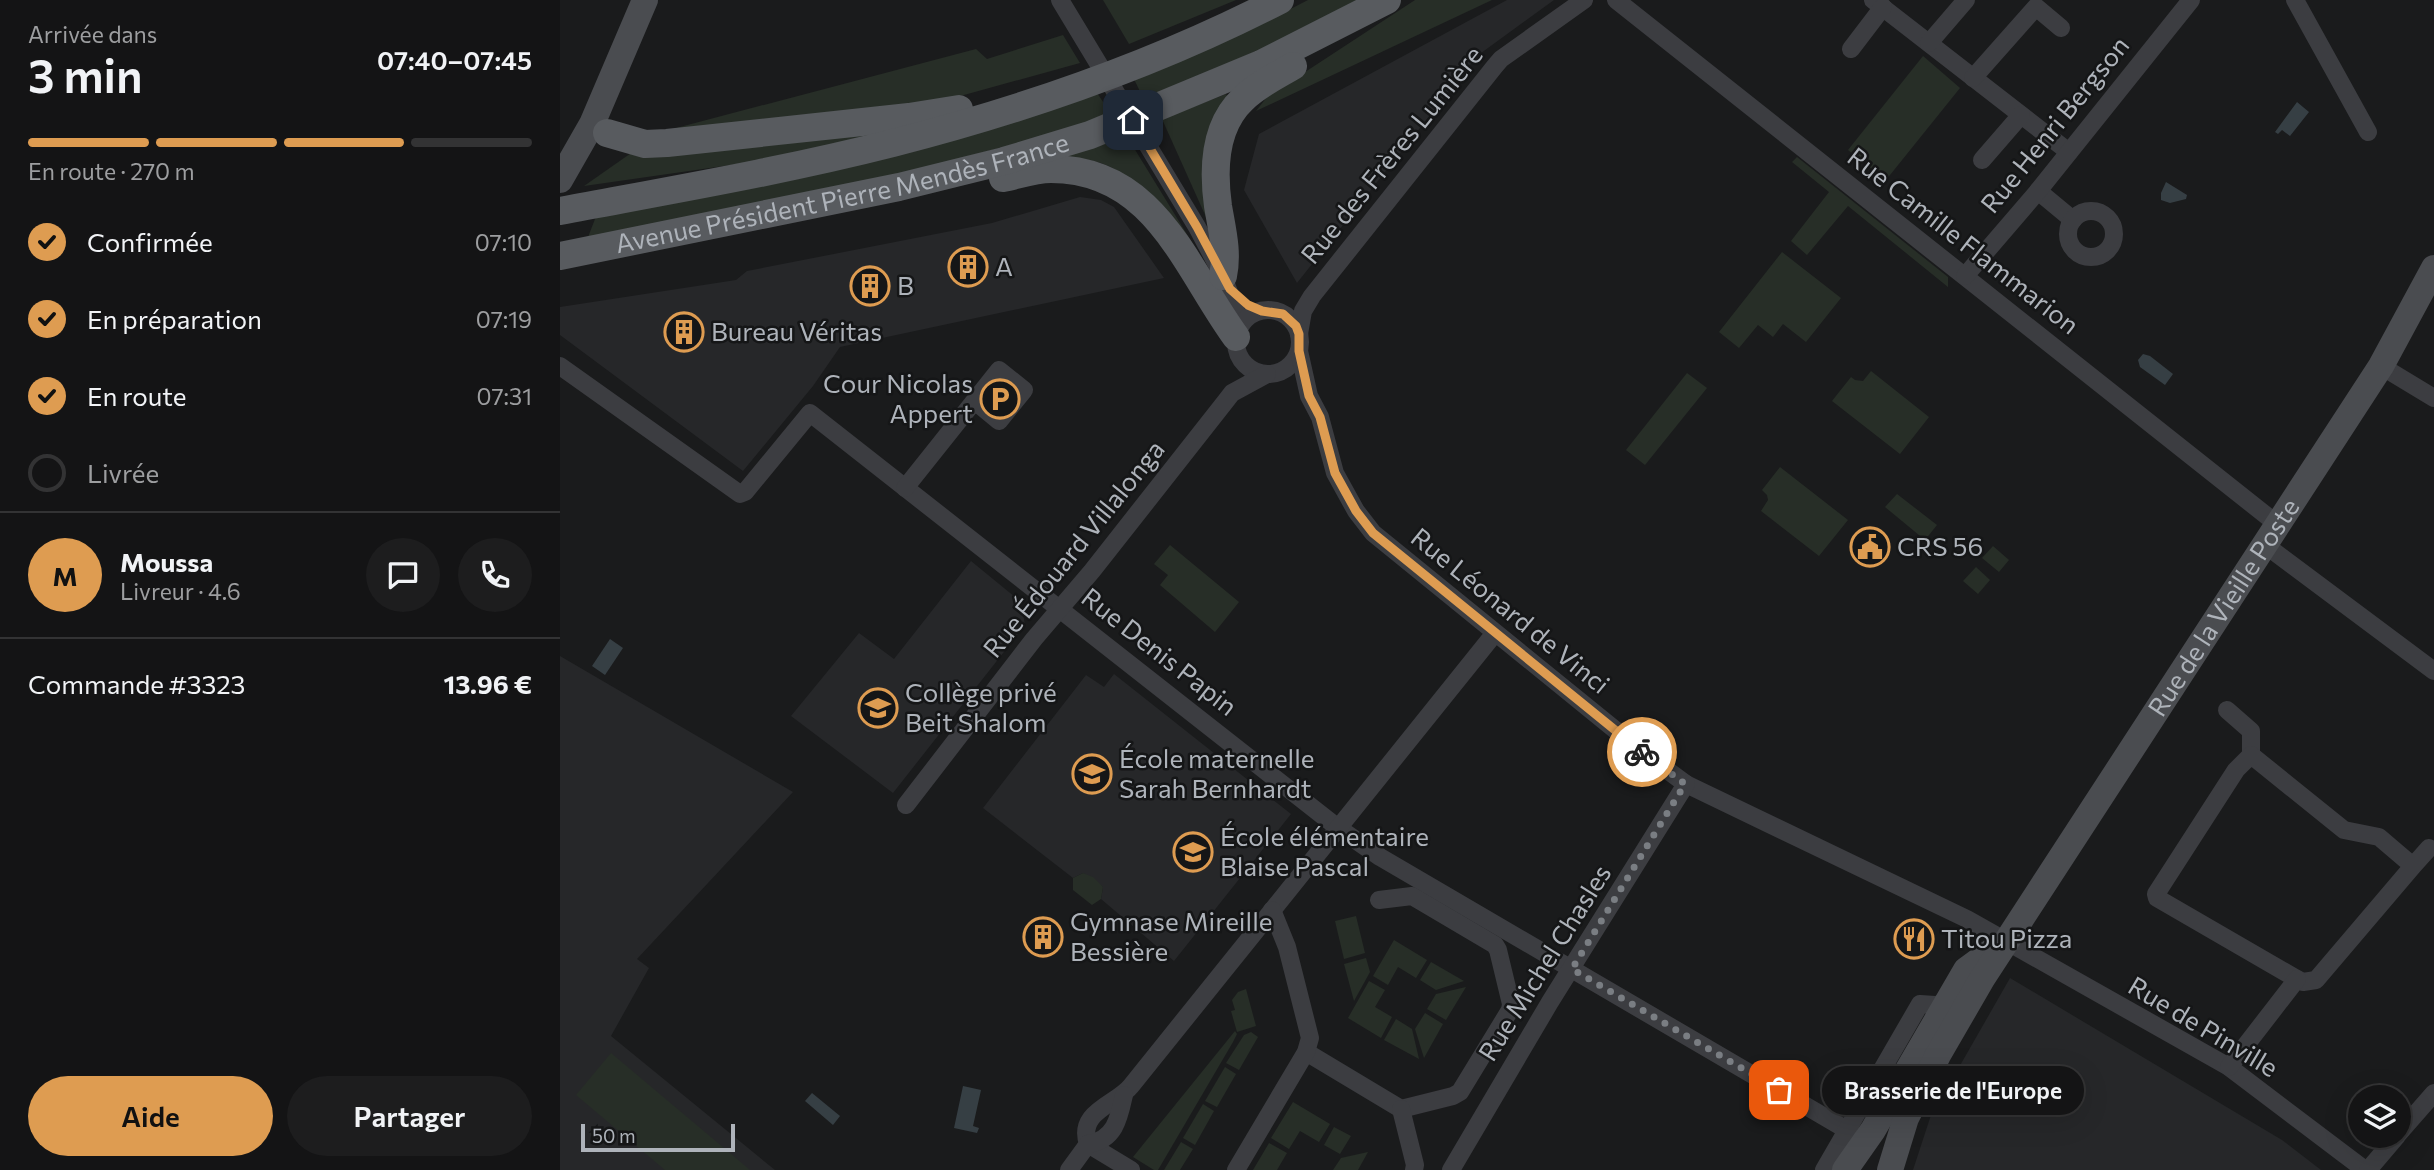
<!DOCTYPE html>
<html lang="fr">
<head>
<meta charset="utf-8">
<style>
	body { margin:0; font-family:Commissioner,sans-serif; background:#1d1d1e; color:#f1f3f6; height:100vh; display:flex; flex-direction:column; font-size:26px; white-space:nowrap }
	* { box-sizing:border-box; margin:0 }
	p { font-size:23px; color:#9d9ea0 }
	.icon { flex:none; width:38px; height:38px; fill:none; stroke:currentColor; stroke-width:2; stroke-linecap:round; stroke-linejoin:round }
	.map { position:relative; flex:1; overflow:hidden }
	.side { display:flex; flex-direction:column; background:#141415; width:560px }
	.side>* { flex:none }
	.controls { position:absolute; left:1788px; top:1085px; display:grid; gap:14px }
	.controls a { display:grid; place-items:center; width:63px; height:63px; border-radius:50%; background:#141415; box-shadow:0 7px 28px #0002,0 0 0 2px #333334; font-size:35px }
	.scale { position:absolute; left:21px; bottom:18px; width:154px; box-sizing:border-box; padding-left:7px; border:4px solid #aeb3ba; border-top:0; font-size:19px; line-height:24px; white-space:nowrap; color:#aeb3ba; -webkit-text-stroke:5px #151617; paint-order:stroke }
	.pin { position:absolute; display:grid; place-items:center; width:60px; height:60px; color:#fff; margin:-30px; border-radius:14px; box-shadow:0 4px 10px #0006 }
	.courier { position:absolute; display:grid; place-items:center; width:70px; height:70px; margin:-35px; border:5px solid #de9c51; border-radius:50%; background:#fff; color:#222; box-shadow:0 2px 9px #0007 }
	.bubble { position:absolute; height:49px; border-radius:24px; background:#141415; box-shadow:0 7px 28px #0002,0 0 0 2px #333334; font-size:23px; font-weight:600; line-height:49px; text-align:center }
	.head em { font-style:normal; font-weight:600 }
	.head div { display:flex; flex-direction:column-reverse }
	.head { display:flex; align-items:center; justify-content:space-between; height:119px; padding:0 28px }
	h1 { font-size:46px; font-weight:600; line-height:52px }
	.bar { display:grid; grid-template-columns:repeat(4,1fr); gap:10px 7px; align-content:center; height:84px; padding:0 28px }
	.bar i { height:9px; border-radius:5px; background:#333334 }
	.bar .current { background:#de9c51 }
	.bar p { grid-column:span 4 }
	.line { display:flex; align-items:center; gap:18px; padding:0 28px; border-top:2px solid #333334 }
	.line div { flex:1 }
	.round { display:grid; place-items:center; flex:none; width:74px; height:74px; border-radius:37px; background:#1d1d1e }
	ol { padding:0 28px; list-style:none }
	li { display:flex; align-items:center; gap:21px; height:77px }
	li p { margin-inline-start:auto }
	li .icon { padding:7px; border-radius:50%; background:#de9c51; color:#111; stroke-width:4 }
	li:last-child { color:#9d9ea0 }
	li i { width:38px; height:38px; border:4px solid #333334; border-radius:50% }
	.button { display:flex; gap:14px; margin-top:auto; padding:14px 28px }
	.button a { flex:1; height:80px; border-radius:42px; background:#de9c51; color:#111; font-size:28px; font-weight:600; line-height:80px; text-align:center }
	.button a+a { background:#1d1d1e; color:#f1f3f6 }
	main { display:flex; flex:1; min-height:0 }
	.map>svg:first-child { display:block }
	.built { fill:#262729 }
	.green { fill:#272e27 }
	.water { fill:#363f44 }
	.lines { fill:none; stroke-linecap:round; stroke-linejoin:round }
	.street { stroke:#3c3d41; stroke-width:18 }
	.secondary { stroke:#4a4c50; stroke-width:26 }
	.primary { stroke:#585b5f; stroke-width:28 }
	.done { stroke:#7a7e83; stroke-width:7; stroke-dasharray:0 12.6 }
	.route { stroke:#de9c51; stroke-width:9 }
	.labels { text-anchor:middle; stroke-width:5; stroke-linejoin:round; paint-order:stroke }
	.street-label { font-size:26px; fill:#aeb3ba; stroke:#151617 }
	.poi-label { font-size:26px; fill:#aeb3ba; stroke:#151617; text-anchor:start }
</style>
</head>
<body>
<main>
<section class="side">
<div class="head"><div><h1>3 min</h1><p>Arrivée dans</p></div><em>07:40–07:45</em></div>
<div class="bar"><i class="current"></i><i class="current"></i><i class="current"></i><i></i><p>En route · 270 m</p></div>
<ol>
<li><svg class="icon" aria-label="check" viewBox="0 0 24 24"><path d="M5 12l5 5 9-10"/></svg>Confirmée<p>07:10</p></li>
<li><svg class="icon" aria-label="check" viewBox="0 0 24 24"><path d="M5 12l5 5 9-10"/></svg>En préparation<p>07:19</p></li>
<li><svg class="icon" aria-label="check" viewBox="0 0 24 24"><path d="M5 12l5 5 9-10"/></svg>En route<p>07:31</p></li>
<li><i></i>Livrée</li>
</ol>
<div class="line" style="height:126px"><b class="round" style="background:#de9c51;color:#111">M</b><div><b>Moussa</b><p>Livreur · 4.6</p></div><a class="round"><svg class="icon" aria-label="chat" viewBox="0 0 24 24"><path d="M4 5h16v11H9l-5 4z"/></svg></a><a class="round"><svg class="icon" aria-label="phone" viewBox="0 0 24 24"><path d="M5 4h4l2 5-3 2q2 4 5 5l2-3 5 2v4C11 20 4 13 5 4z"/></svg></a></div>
<div class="line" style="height:91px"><div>Commande #3323</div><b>13.96 €</b></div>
<div class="button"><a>Aide</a><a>Partager</a></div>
</section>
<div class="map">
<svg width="1874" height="1170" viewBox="0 0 1874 1170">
	<rect width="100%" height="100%" fill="#1a1b1c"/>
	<!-- built -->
	<g class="built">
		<polygon points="947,0 994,0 917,56 737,283 684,190 699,134"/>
		<polygon points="520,197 541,200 554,207 604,278 280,347 253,386 183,471 0,335 0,307 176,280 187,271 432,223"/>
		<polygon points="411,561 461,602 465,625 333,793 231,716 299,633 334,659"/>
		<polygon points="0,656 233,792 77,959 89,968 51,1036 215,1170 0,1170"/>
		<polygon points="554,674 731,814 614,961 541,899 543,887 523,873 513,878 423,808 526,675 544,687"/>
		<polygon points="1450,978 1722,1140 1761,1170 1353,1170 1370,1118"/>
	</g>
	<!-- green -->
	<g class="green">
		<polygon points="543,0 676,0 569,44"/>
		<polygon points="748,0 800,0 770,19 584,100 574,79 709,20"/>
		<polygon points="855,0 932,0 696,111 707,97"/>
		<polygon points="503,35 520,63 386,100 101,132 416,49 427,59"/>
		<polygon points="1363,56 1400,88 1326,180 1288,150"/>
		<polygon points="537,93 552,115 521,127 324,178 28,237 37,214"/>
		<polygon points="666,94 670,102 650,226 602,119"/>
		<polygon points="341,129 205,160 24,186 74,151"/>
		<path d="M566,135L644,262C615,228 578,170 533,161C521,158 508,159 495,158Z"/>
		<polygon points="1237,157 1388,277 1388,287 1288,206 1247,255 1231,241 1269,192 1232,162"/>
		<polygon points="1222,252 1281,298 1246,342 1223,324 1213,337 1198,325 1179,348 1159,332"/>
		<polygon points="1311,371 1369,417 1340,454 1272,401 1291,377 1295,380 1303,381"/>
		<polygon points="1127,373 1147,388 1085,465 1066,450"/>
		<polygon points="1220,467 1288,520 1259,556 1201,511 1208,500 1207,495 1202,490"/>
		<polygon points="1337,494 1377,525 1365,540 1325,507"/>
		<polygon points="610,545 679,602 655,632 600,585 608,575 594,564"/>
		<polygon points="1433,546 1449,560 1439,572 1422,558"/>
		<polygon points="1416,567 1430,580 1418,594 1403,581"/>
		<polygon points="523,873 533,877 543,887 541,899 532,905 513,890 513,878"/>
		<polygon points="796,916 805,953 784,959 775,921"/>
		<polygon points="834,940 867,960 856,978 838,967 828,985 813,976"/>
		<polygon points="806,958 810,972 794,1001 784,964"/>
		<polygon points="871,962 904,981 876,990 860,980"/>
		<polygon points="809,981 825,990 815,1007 832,1017 821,1038 788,1018"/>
		<polygon points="906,987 886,1020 867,1009 876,994"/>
		<polygon points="686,989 696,1026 677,1032 671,1011 675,1010 672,1000 678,992"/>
		<polygon points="865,1013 883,1024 864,1058 855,1029"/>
		<polygon points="836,1019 852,1029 859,1059 824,1040"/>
		<polygon points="675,1031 677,1034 673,1042 598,1170 594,1170 573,1157"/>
		<polygon points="691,1032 698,1037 679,1070 666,1063 684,1035"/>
		<polygon points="51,1053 190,1170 105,1170 16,1095"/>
		<polygon points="665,1067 676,1074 657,1107 645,1101"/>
		<polygon points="733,1102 770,1124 759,1142 740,1131 729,1149 711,1138"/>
		<polygon points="643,1104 654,1111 635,1145 623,1138"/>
		<polygon points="774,1127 791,1136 780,1154 764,1145"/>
		<polygon points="621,1142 633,1149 620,1170 604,1170"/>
		<polygon points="709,1143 727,1153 717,1170 693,1170"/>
		<polygon points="808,1152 798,1170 773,1170 781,1158"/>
	</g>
	<!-- water -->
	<g class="water">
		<polygon points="1737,102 1749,112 1730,136 1722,130 1718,134 1715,132"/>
		<polygon points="1606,182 1627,195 1626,199 1610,203 1601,200 1601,193"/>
		<polygon points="1583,354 1590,356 1613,374 1605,385 1580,367 1578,360"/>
		<polygon points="50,639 63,648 45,675 32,666"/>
		<polygon points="403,1086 421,1090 413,1126 419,1128 417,1133 394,1128"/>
		<polygon points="252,1093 280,1116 273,1125 245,1101"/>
	</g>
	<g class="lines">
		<!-- street -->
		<g class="street">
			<polyline points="500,0 637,227 663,276 681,325"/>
			<polyline points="1056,0 1717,524"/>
			<polyline points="1313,0 1509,152"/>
			<polyline points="1735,0 1808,132"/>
			<polyline points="1369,43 1406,0"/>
			<polyline points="1291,49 1323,7"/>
			<polyline points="1413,78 1476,7 1501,28"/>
			<polyline points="1422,160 1461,115"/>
			<polyline points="1478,191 1513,220"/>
			<circle cx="1531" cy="234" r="23"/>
			<polyline points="1405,276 1478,191 1631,0"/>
			<circle cx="708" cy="342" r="32"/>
			<polyline points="739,334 743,311 752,296 935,66 941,59 1024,0"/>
			<polyline points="739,351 749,396 760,417 775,473 796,511 813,533 1080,750 1126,784 1407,919 1669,1067 1805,1170"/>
			<polyline points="0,366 180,494 185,492 250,413 777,827 820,857 1287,1130"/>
			<polyline points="1821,366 1874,398"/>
			<polyline points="345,488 439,370 464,390 439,421 416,402"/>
			<polyline points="1704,544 1874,671"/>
			<polyline points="1667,710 1691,731 1691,755"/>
			<polyline points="346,805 474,639 532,571 665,402 672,393 707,374"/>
			<polyline points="1853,866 1819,837 1784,830 1691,755 1676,770 1596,894 1597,898 1737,979 1743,982 1756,980 1853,866 1869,848"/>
			<polyline points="819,900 852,896 935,945 938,950 951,1004 950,1010 900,1092 893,1096 841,1109"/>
			<polyline points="746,1052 841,1109"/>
			<polyline points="1669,1067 1737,979"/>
			<polyline points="841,1109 855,1165 854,1170"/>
			<polyline points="1839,1133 1874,1093"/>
			<path d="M528,1144C517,1111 556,1105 571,1086L935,633"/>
			<polyline points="528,1144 571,1170"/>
			<path d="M509,1170L528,1144C555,1140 559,1118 564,1095"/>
			<polyline points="676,1170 746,1052 750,1038 727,947 712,910"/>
			<polyline points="891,1170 990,1002 1126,784"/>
			<polyline points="1264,1170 1360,1004 1375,1005 1386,1003"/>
			<polyline points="1808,1170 1837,1136"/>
		</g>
		<!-- secondary -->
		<g class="secondary">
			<polyline points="0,180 32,124 85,0"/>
			<polyline points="1285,1170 1313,1130 1406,970 1436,948"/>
			<path id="s1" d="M1330,1170L1346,1118L1378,1055L1422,979L1821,366L1874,268"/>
		</g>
		<!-- primary -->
		<g class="primary">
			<polyline points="47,133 85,144 107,143 349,117 399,109"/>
			<path d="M443,178C458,175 475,169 491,169C595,169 625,267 676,337"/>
			<path d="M0,211C111,190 223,171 333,143C466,109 598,63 720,0"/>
			<path id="s2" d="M0,256L339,187L444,161L530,135L701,64L827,0"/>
			<path d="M663,276C668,252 662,230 658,206C653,170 654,126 683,99C697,85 716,76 733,66"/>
		</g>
	</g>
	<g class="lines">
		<!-- done -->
		<polyline class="done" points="1082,752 1125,784 1012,969 1219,1090"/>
		<!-- route -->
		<polyline class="route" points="573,120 637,227 670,289 688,305 702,311 723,314 736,326 739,334 739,351 749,396 760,417 775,473 796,511 813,533 1082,752"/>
	</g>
	<!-- icons -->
	<defs>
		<g id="building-ring" transform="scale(2.0125)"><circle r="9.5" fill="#151617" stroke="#de9c51" stroke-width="1.5"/><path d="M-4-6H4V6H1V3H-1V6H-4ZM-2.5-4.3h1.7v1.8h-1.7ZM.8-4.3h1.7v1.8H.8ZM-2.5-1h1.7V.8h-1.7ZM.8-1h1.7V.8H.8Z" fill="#de9c51"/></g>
		<g id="parking-ring" transform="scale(2.0125)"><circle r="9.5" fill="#151617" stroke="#de9c51" stroke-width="1.5"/><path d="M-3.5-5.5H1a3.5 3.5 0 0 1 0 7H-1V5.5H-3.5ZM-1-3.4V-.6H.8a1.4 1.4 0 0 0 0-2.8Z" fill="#de9c51"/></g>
		<g id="civic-ring" transform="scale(2.0125)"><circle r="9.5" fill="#151617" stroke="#de9c51" stroke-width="1.5"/><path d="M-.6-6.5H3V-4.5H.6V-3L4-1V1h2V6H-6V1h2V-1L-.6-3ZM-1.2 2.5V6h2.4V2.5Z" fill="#de9c51"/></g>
		<g id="school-ring" transform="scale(2.0125)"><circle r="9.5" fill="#151617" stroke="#de9c51" stroke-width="1.5"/><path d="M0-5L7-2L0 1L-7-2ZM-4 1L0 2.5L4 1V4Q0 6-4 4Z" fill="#de9c51"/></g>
		<g id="restaurant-ring" transform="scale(2.0125)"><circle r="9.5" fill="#151617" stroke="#de9c51" stroke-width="1.5"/><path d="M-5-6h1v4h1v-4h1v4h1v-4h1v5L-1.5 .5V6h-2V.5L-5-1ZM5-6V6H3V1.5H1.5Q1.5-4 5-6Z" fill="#de9c51"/></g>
	</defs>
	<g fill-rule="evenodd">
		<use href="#building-ring" x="408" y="267"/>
		<use href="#building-ring" x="310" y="286"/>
		<use href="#building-ring" x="124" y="332"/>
		<use href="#parking-ring" x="440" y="399"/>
		<use href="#civic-ring" x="1310" y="547"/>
		<use href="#school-ring" x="318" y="708"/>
		<use href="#school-ring" x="532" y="774"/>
		<use href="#school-ring" x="633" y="852"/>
		<use href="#building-ring" x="483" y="937"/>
		<use href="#restaurant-ring" x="1354" y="939"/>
	</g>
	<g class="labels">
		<!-- street labels -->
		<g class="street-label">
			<text transform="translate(1495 125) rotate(-51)" y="9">Rue Henri Bergson</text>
			<text transform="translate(832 155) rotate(-51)" y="9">Rue des Frères Lumière</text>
			<text dy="9" stroke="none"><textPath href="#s2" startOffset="289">Avenue Président Pierre Mendès France</textPath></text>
			<text transform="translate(1403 241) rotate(38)" y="9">Rue Camille Flammarion</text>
			<text transform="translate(514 549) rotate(-51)" y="9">Rue Édouard Villalonga</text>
			<text dy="9" stroke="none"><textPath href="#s1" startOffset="656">Rue de la Vieille Poste</textPath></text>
			<text transform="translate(950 611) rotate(39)" y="9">Rue Léonard de Vinci</text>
			<text transform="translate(599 652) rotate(38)" y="9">Rue Denis Papin</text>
			<text transform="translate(985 963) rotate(-58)" y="9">Rue Michel Chasles</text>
			<text transform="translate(1643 1027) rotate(31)" y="9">Rue de Pinville</text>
		</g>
		<!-- poi labels -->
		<g class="poi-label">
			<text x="435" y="276">A</text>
			<text x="337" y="295">B</text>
			<text x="151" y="341">Bureau Véritas</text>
			<text x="413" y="393" text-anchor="end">Cour Nicolas<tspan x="413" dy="30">Appert</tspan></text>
			<text x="1337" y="556">CRS 56</text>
			<text x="345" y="702">Collège privé<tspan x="345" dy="30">Beit Shalom</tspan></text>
			<text x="559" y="768">École maternelle<tspan x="559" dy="30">Sarah Bernhardt</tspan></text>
			<text x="660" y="846">École élémentaire<tspan x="660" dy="30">Blaise Pascal</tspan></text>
			<text x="510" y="931">Gymnase Mireille<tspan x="510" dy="30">Bessière</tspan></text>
			<text x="1381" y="948">Titou Pizza</text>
		</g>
	</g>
</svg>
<div class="controls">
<a><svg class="icon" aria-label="layers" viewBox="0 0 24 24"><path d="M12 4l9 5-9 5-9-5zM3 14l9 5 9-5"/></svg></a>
</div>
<div class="scale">50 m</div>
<div class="pin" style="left:1219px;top:1090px;background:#ea580c"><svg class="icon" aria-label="bag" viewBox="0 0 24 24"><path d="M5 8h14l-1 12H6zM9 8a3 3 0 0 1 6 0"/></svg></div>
<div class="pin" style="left:573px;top:120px;background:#1f2937"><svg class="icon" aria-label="home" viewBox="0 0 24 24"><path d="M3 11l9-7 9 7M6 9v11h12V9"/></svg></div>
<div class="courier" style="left:1082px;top:752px"><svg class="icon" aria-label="bike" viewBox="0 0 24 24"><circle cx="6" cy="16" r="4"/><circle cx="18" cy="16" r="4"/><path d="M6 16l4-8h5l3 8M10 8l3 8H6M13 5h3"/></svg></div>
<div class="bubble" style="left:1262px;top:1066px;width:262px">Brasserie de l'Europe</div>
</div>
</main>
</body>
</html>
